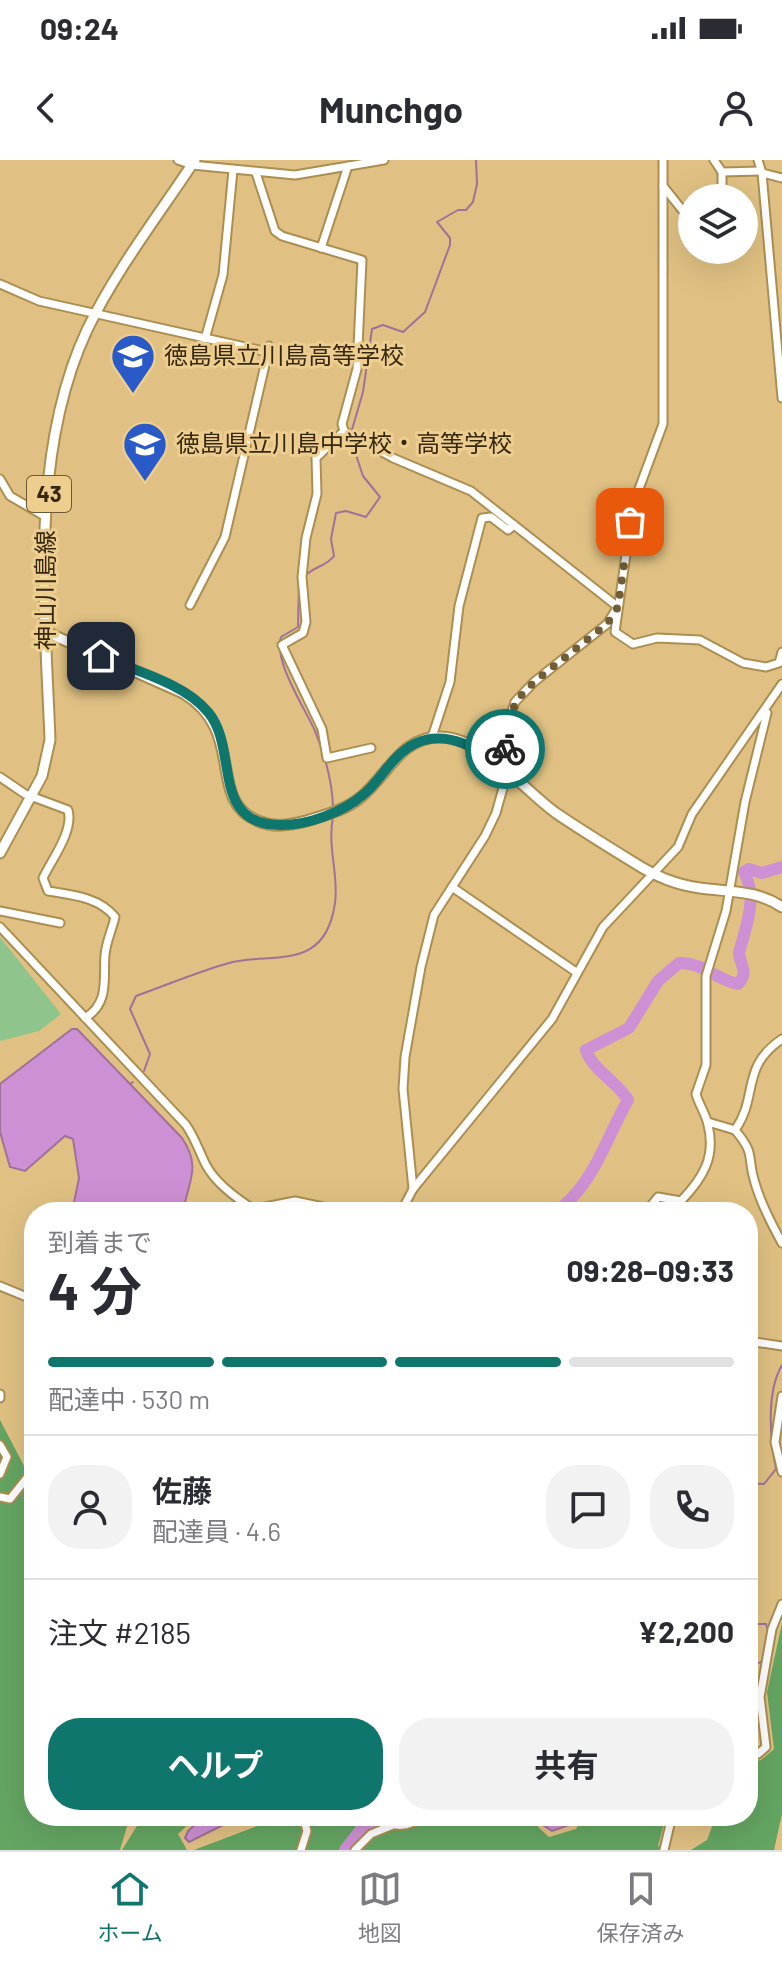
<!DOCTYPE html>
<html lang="ja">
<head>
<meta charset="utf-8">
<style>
	body { margin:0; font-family:Barlow,"Noto Sans JP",sans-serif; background:#f2f2f3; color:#2b2b33; height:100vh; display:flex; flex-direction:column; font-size:30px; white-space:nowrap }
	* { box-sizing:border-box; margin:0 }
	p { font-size:26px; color:#7c7c81 }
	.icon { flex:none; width:44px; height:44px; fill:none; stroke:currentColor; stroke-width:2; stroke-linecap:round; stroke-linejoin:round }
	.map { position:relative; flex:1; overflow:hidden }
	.sheet { position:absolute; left:24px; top:1042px; width:734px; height:624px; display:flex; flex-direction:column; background:#fff; border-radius:32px; box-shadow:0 8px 32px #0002 }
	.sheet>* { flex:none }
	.buttons { position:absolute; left:678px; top:24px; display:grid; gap:16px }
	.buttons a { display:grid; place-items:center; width:80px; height:80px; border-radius:50%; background:#fff; box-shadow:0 8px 32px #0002; font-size:40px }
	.pin { position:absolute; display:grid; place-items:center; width:68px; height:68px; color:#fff; margin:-34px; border-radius:16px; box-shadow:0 4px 12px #0006 }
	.courier { position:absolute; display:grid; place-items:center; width:80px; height:80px; margin:-40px; border:6px solid #0f766e; border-radius:50%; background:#fff; color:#222; box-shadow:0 2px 10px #0007 }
	.head em { font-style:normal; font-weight:700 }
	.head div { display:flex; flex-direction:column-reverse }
	.head { display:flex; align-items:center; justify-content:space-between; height:136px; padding:0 24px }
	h1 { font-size:52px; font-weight:700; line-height:60px }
	.bar { display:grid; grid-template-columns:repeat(4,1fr); gap:12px 8px; align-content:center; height:96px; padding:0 24px }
	.bar i { height:10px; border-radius:6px; background:#e1e1e2 }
	.bar .on { background:#0f766e }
	.bar p { grid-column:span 4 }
	.line { display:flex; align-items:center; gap:20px; padding:0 24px; border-top:2px solid #e1e1e2 }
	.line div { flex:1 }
	.round { display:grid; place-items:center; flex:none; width:84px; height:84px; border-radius:32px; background:#f2f2f3 }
	.primary-button { display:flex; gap:16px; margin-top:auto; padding:16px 24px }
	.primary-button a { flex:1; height:92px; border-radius:32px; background:#0f766e; color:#fff; font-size:32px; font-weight:700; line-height:92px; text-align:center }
	.primary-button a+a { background:#f2f2f3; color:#2b2b33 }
	.status { display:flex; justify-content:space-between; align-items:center; height:56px; padding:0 40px; background:#fff; direction:ltr }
	.status svg { height:22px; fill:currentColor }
	header { display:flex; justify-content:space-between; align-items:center; height:104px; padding:0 24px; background:#fff; font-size:36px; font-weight:700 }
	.tabs { display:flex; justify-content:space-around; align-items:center; height:112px; border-top:2px solid #e1e1e2; background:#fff; font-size:22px; color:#7c7c81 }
	.tabs a { display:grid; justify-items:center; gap:4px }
	.tabs .on { color:#0f766e }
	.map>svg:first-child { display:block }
	.green { fill:#8fc58d }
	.forest { fill:#64a562 }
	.water { fill:#ce90d4; stroke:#a07199; stroke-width:2 }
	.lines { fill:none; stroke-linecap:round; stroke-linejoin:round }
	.stream { stroke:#a07199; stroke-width:2 }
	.river { stroke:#ce90d4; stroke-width:12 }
	.minor-casing { stroke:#ac8e51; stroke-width:11 }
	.major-casing { stroke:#ac8e51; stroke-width:13 }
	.minor { stroke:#fff; stroke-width:7 }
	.major { stroke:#fff; stroke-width:9 }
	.done { stroke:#715e38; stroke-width:8; stroke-dasharray:0 14.4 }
	.route { stroke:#0f766e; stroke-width:10 }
	.labels { text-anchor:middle; stroke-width:6; stroke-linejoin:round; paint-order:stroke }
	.shield { fill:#eece8f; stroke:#6c5a35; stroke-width:2 }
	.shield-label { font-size:22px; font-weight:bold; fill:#35280f }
	.poi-label { font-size:24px; fill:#35280f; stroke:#eece8f; text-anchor:start }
	.street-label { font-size:24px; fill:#35280f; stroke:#eece8f }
</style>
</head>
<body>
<div class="status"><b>09:24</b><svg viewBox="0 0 49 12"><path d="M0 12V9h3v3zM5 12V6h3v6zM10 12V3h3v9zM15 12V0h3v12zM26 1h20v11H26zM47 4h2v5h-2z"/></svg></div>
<header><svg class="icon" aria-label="back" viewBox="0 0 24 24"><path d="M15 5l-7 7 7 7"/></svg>Munchgo<svg class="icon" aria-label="person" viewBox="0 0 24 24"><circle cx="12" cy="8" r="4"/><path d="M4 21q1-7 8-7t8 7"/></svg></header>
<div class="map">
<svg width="782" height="1690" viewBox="0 0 782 1690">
	<rect width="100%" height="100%" fill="#e0c183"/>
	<!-- green -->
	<polygon class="green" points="0,777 61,854 39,871 0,881"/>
	<!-- forest -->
	<g class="forest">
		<polygon points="0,1260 34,1325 34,1656 130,1656 120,1690 0,1690"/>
		<polygon points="782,1463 782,1654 774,1690 691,1690 707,1680 716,1656 748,1656 748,1602 761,1600 774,1589 767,1532"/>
		<polygon points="143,1656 197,1656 178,1674 187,1690 122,1690"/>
		<polygon points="284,1656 542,1656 538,1667 549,1677 576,1669 583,1656 666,1656 658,1686 667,1690 194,1690"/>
	</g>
	<!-- water -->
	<g class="water">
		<path d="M72,869H77L182,978C202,1008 188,1021 183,1052H72L79,1018L73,979L65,976L25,1011L10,1007L0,972V924Z"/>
		<polygon points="204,1656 241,1656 189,1682 185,1678 188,1671"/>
		<polygon points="550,1656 577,1656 572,1664 552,1671 543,1665"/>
	</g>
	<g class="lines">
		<!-- stream -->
		<g class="stream">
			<polyline points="351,273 363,232 372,169 383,165 403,172 425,152 450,85 450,78 437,62 458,50 466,50 473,42 477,24 476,0"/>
			<path d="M305,416C314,406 326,407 334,396L331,379L336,353L346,351L366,357L380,337L363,316L351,280"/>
			<path d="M299,424L298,467L281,477C273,501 305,548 315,571C324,593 332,621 333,646"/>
			<path d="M144,911L150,894L130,849L136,836C167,825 197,812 229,803C271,791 325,814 335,743C339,715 327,687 333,657"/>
			<polyline points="130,924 133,922"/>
			<path d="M748,1323L764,1324L776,1309C770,1279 766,1232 782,1205"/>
			<polyline points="748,1464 766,1464 768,1470"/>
			<polyline points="748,1509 764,1500"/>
		</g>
		<!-- river -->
		<g class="river">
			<path d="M556,1052C595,1023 605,980 628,940C617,921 593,911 586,890L629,868L658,821L679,803C702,802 716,820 738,824C749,812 741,807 739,794C739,789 743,781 744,775C750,753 755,733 744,712L749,709L762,713L782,707"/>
			<polyline points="345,1690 366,1663 402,1662 418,1656"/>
		</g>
		<!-- minor casing -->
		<g class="minor-casing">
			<g id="minor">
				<polyline points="178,0 192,5 295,15 384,0"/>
				<polyline points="663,0 663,264 633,345 615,472 633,484 657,478 700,480 743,503 766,507 779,503 782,492"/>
				<polyline points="714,0 722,12 761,11"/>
				<polyline points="758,0 762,13 782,238"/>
				<polyline points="722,12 722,38"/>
				<polyline points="256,13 275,71 282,76 362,100 357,209 342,264 344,271 316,298 317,334 306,378 302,417 306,462 303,473 282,485 322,569 327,598 371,588"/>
				<polyline points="762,13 782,18"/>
				<polyline points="663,26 683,51 692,48"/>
				<polyline points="321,88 348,6"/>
				<polyline points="0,124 39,141 268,192 269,186"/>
				<polyline points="205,179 223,115 233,10"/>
				<polyline points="344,271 393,298 471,331 618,447"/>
				<polyline points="0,319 10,336 46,357"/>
				<polyline points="190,445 225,377 268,192"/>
				<polyline points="432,577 450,522 459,446 482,358 491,357 508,370 514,365"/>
				<path d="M0,617L25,634L68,650C74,671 52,699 43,718L48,731C72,735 99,737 115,757C112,770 106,782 105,795C103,818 110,843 85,858"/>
				<polyline points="452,727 576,812"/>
				<polyline points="0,751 60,763"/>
				<path d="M0,767L186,965C195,978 199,991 206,1005C216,1024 240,1041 258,1052"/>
				<path d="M708,962L735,970C759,936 740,907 782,879"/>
				<path d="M735,970C757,996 746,996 755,1023C761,1044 772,1065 782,1083"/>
				<polyline points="413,1029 403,929 405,897 421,807 434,755 485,676 496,653 503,628 508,562 515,542 534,522 607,464 617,448"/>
				<path d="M681,1041C703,1018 716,997 708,965C706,954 699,945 696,934L706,905V816L726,751L745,642L767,553"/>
				<polyline points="681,1041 684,1052"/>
				<polyline points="254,1049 295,1041 347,1052"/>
				<polyline points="401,1052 413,1029 552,859 603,767 678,687 692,654 782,524"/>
				<polyline points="646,1052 658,1037 681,1041"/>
				<polyline points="0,1126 34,1140"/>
				<polyline points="748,1181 782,1186"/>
				<polyline points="748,1194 748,1225"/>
				<polyline points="0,1234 0,1238"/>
				<polyline points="782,1236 775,1282 782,1312"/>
				<polyline points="0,1285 7,1297 0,1314"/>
				<polyline points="0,1337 10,1339 34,1309"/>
				<polyline points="748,1596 758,1594 766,1587 760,1537 772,1469 782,1444"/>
				<path d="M379,1656C394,1670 408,1667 424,1656"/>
				<polyline points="301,1690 307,1671 303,1656"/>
				<polyline points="355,1690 371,1674 393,1665"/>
				<polyline points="664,1690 672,1656"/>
			</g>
		</g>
		<!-- major casing -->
		<g class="major-casing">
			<g id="major">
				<path d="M46,472L183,533C248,572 205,639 258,661C274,668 290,665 306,661C325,655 346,650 361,637C388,615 401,576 441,577C483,578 524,630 556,653C581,670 607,686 633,702C653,715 676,725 700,728C729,732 757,730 782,747"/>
				<path d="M0,693L42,616L50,580C45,448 29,294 87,170C116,110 158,56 195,0"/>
			</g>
		</g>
		<!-- minor -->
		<use href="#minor" class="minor"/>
		<!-- major -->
		<use href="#major" class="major"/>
	</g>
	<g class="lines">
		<!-- done -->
		<polyline class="done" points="505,589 515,542 534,522 607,464 618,447 630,362"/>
		<!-- route -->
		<path class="route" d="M101,496C135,511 184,523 208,552C239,588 210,664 279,665C306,666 344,652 364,634C376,624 385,609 396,598C430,562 472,582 504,609L505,589"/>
	</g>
	<!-- icons -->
	<defs>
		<g id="school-pin" transform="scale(2.3)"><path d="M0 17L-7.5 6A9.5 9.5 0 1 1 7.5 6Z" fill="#2a5ac8" stroke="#eece8f"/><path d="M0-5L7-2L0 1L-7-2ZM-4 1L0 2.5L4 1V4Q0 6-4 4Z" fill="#fff"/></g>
	</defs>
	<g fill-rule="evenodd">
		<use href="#school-pin" x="133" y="196"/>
		<use href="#school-pin" x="145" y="284"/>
	</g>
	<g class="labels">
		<!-- shield labels -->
		<rect class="shield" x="27" y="316" width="44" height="36" rx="6"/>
		<g class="shield-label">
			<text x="49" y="342">43</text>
		</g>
		<!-- poi labels -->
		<g class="poi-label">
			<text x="164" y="204">徳島県立川島高等学校</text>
			<text x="176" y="292">徳島県立川島中学校・高等学校</text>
		</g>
		<!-- street labels -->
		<g class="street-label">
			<text transform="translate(46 430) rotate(-90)" y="8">神山川島線</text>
		</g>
	</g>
</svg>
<div class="buttons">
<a><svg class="icon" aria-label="layers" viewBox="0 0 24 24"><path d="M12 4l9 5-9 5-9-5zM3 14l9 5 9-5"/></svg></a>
</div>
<div class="pin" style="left:630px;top:362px;background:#ea580c"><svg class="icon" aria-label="bag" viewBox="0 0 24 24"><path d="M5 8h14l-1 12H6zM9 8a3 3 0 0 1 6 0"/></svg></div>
<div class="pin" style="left:101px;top:496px;background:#1f2937"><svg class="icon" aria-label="home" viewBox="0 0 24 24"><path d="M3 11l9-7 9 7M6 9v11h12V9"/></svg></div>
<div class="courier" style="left:505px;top:589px"><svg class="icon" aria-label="bike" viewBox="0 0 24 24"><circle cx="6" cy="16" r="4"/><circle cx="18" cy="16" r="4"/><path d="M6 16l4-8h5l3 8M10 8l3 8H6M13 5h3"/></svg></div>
<section class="sheet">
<div class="head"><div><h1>4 分</h1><p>到着まで</p></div><em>09:28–09:33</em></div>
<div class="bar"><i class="on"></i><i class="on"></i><i class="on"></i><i></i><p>配達中 · 530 m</p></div>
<div class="line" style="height:144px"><a class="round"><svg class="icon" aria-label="person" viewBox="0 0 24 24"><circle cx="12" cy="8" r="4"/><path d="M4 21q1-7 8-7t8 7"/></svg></a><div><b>佐藤</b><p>配達員 · 4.6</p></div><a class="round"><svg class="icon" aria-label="chat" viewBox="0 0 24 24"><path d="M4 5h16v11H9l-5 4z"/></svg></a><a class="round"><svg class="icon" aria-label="phone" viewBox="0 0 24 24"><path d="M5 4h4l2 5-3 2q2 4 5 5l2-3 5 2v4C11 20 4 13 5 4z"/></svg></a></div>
<div class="line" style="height:104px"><div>注文 #2185</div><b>¥2,200</b></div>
<div class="primary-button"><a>ヘルプ</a><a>共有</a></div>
</section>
</div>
<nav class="tabs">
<a class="on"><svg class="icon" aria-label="home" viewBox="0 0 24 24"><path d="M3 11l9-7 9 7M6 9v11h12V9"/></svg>ホーム</a>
<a><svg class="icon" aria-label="map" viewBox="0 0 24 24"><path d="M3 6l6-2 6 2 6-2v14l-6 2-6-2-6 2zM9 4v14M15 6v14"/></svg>地図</a>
<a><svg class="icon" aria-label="saved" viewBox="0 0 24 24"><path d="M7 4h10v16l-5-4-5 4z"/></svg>保存済み</a>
</nav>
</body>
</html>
